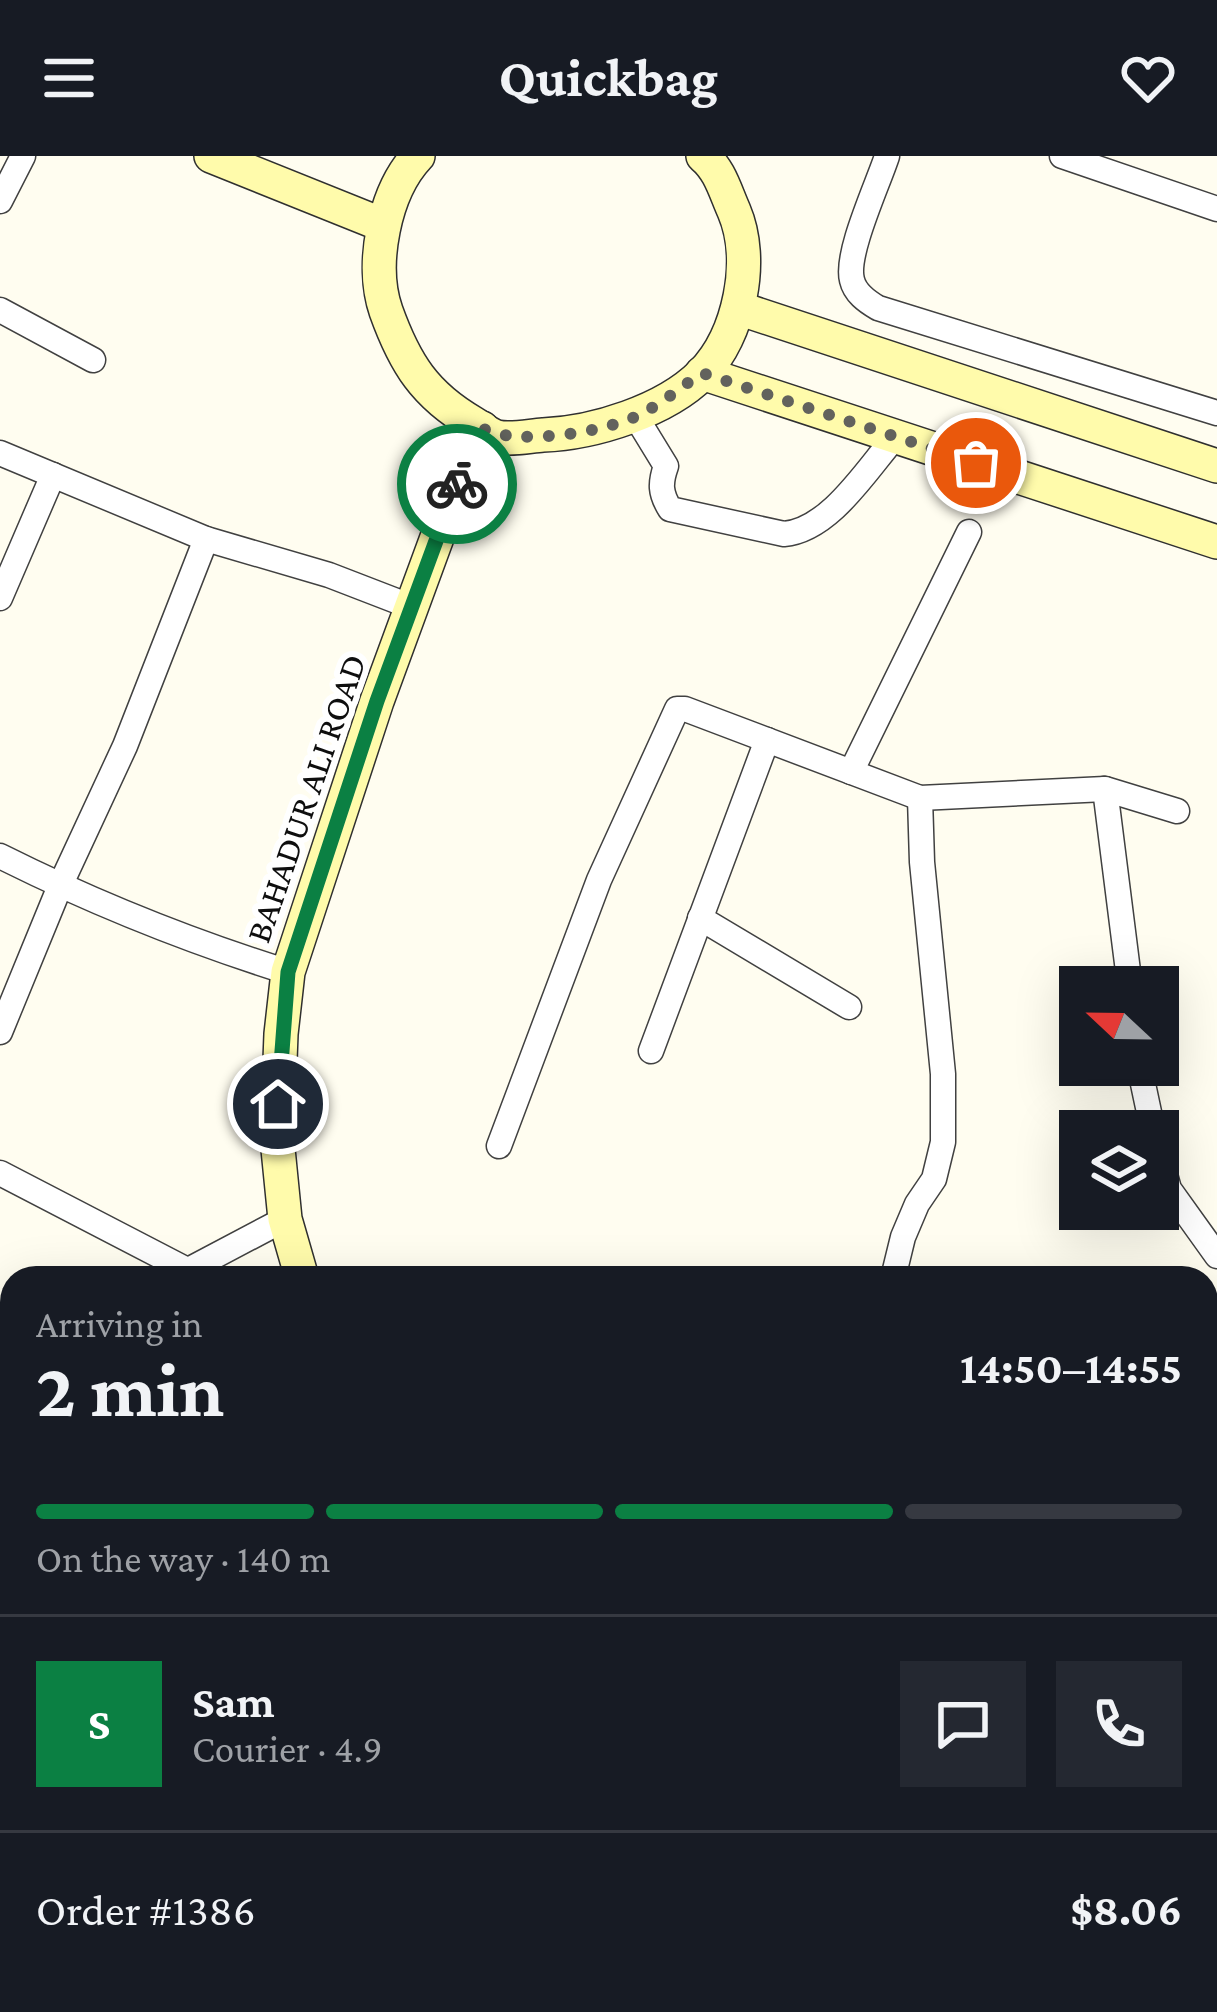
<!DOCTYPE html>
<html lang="en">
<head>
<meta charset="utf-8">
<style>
	body { margin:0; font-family:"Crimson Pro",serif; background:#242831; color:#f1f3f6; height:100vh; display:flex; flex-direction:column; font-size:45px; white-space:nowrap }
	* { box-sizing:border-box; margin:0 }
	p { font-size:39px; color:#9ea1a6 }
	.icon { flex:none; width:66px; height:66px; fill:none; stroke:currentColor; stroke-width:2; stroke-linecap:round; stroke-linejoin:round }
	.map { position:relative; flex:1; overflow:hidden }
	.side { position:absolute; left:0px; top:1110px; width:1218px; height:747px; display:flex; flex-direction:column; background:#171b24; border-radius:36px 36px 0 0; box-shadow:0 12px 48px #0002 }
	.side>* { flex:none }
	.needle { width:78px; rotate:292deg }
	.buttons { position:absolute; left:1059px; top:810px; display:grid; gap:24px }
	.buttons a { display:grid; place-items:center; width:120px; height:120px; border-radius:0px; background:#171b24; box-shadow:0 12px 48px #0002; font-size:60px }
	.pin { position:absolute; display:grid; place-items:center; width:102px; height:102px; color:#fff; margin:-51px; border:6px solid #fff; border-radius:50%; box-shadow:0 3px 12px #0007 }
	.courier { position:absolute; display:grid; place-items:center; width:120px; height:120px; margin:-60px; border:9px solid #0b8043; border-radius:50%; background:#fff; color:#222; box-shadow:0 3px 15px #0007 }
	.head em { font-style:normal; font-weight:700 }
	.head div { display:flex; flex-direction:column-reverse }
	.head { display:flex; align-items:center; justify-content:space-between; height:204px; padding:0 36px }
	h1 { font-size:78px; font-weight:700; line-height:90px }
	.bar { display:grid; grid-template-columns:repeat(4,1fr); gap:18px 12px; align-content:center; height:144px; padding:0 36px }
	.bar i { height:15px; border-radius:9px; background:#363941 }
	.bar .selected { background:#0b8043 }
	.bar p { grid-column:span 4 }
	.line { display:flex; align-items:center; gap:30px; padding:0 36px; border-top:3px solid #363941 }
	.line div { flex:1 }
	.round { display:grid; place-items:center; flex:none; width:126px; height:126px; border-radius:0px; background:#242831 }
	header { display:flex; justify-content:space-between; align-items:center; height:156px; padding:0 36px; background:#171b24; font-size:54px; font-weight:700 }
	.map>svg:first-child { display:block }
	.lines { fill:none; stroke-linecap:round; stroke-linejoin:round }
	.street-casing { stroke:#414141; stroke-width:27 }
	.secondary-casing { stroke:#303030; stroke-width:36 }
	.street { stroke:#fff; stroke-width:24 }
	.secondary { stroke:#fffbab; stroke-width:33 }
	.done { stroke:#62625d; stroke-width:12; stroke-dasharray:0 21.6 }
	.route { stroke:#0b8043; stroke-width:15 }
	.labels { text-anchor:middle; stroke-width:12; stroke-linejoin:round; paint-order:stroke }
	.street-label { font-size:36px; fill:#0e0e0e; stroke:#fff }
</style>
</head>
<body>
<header><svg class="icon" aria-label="menu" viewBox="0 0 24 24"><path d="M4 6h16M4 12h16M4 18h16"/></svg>Quickbag<svg class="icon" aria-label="heart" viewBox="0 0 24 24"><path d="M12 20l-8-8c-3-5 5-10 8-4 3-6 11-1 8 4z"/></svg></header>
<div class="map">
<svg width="1217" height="1856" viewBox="0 0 1217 1856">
	<rect width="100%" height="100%" fill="#fffdf0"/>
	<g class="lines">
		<!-- street casing -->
		<g class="street-casing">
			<g id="street">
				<path d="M887,0C878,28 845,98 852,124C855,137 866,145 878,152L1217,257"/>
				<polyline points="1062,0 1217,53"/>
				<polyline points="0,45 23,0"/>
				<polyline points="0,154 93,204"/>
				<path d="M636,261L666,310C660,327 660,337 670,353L784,378C830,374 867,313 895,281"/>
				<polyline points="0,297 206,383 329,419 412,451"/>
				<polyline points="0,442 53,319"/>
				<polyline points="851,616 969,376"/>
				<polyline points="1105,633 1130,831"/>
				<path d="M0,700C92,746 189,785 288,816"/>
				<polyline points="700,762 849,851"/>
				<polyline points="0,876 60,730 125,590 206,383"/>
				<polyline points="651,895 767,584"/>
				<polyline points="1139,909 1153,975"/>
				<polyline points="499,990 599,724 677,553 685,553 920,642 1105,633 1177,655"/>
				<polyline points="1158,993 1169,1033 1217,1100"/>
				<polyline points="0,1017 187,1114"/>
				<polyline points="177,1120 285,1063"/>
				<polyline points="893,1122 903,1081 917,1048 934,1023 943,986 943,918 922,706 920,642"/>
				<polyline points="0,1287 12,1274"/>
				<polyline points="1206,1300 1217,1298"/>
				<polyline points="0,1391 12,1416"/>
				<polyline points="1206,1475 1207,1475"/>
				<polyline points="0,1600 12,1593"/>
				<polyline points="0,1645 12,1671"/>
				<polyline points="217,1845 222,1856"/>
				<polyline points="387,1845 392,1856"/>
				<polyline points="952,1845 957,1856"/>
				<polyline points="1000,1845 1037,1850 1051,1856"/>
				<polyline points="114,1856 140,1845"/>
			</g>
		</g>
		<!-- secondary casing -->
		<g class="secondary-casing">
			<g id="secondary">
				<polyline points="211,0 383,69"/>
				<path d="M418,0C384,36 370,109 386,155C405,208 425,239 473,267C480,271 489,279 497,281C510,284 529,280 543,279C594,277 665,255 702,218C740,179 755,104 734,55C725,35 720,14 703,0"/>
				<polyline points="738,152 1217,310"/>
				<polyline points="702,217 1217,386"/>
				<polyline points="302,1122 285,1063 277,983 281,878 288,816 377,545 453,338 482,272"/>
				<polyline points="625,1845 630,1856"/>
			</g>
		</g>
		<!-- street -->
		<use href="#street" class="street"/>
		<!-- secondary -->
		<use href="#secondary" class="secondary"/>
	</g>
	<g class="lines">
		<!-- done -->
		<path class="done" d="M457,328L482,272C514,291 606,276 639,259C661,248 681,231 702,217L976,307"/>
		<!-- route -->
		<polyline class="route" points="278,948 288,816 377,545 457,328"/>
	</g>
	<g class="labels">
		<!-- street labels -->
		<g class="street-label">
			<text transform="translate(305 642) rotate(-71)" y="13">BAHADUR ALI ROAD</text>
		</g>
	</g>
</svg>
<div class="buttons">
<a><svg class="needle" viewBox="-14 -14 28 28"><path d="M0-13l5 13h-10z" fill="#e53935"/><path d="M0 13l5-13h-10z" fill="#9ea1a6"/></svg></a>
<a><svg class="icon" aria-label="layers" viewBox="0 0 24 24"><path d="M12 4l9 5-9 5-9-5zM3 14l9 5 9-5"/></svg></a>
</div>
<div class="pin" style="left:976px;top:307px;background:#ea580c"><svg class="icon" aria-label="bag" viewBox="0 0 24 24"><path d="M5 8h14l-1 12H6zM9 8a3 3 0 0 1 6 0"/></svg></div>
<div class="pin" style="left:278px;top:948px;background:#1f2937"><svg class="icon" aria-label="home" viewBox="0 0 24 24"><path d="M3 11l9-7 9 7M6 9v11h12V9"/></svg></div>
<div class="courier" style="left:457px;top:328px"><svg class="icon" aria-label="bike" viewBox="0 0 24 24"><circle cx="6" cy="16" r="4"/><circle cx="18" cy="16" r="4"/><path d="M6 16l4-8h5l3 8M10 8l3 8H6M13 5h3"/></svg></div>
<section class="side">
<div class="head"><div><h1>2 min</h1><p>Arriving in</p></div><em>14:50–14:55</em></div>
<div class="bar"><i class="selected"></i><i class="selected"></i><i class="selected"></i><i></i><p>On the way · 140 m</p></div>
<div class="line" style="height:216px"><b class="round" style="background:#0b8043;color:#fff">S</b><div><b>Sam</b><p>Courier · 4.9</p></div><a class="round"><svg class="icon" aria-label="chat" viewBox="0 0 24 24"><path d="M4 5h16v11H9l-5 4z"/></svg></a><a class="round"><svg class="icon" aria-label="phone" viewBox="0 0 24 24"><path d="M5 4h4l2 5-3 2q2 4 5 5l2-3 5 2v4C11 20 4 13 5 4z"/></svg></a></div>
<div class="line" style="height:156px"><div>Order #1386</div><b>$8.06</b></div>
</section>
</div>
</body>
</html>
